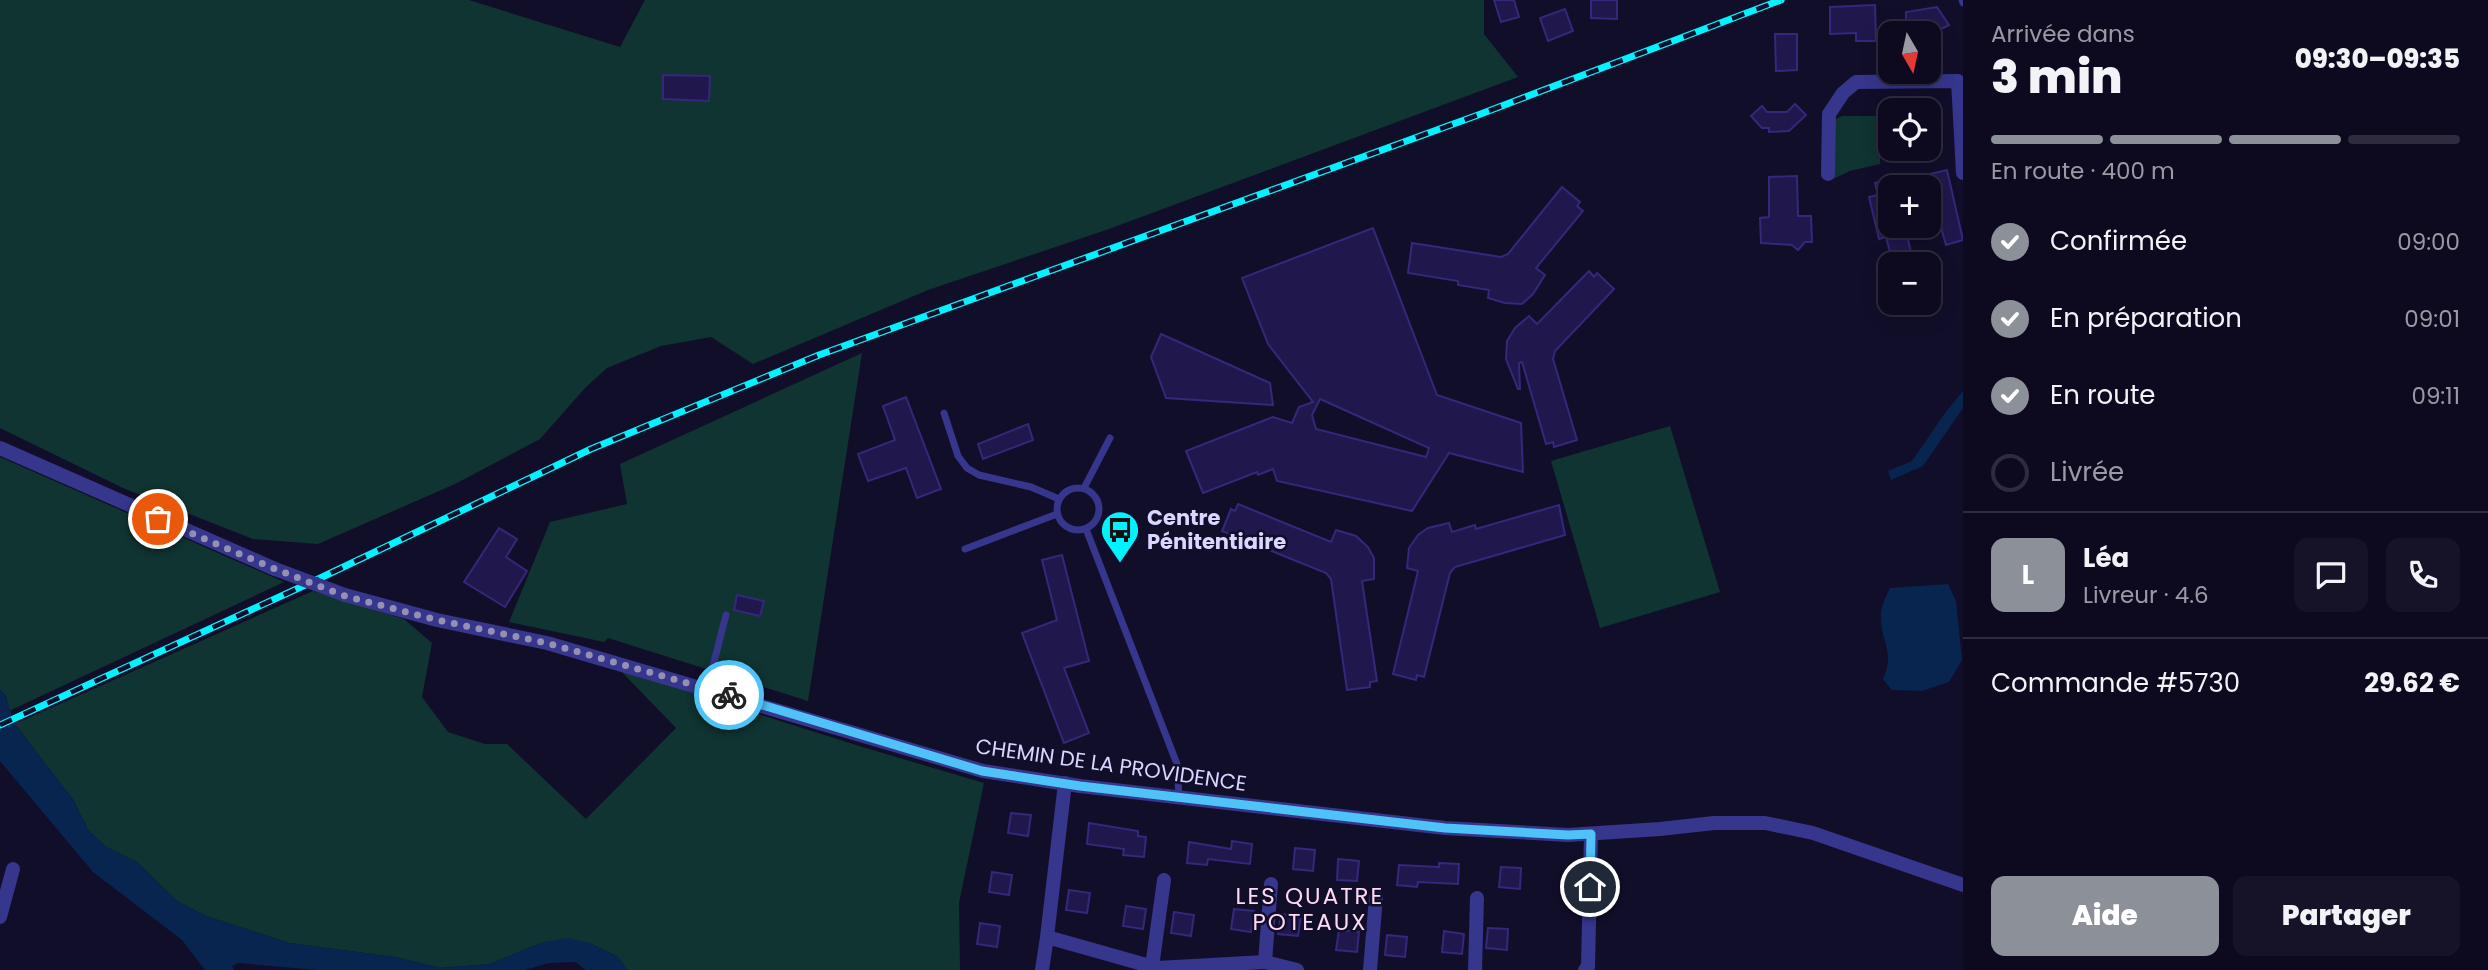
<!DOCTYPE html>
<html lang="fr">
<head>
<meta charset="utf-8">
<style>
	body { margin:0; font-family:Poppins,sans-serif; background:#161329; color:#f1f3f6; height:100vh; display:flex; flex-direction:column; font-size:26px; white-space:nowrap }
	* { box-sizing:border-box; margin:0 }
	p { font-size:23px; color:#9a9aa5 }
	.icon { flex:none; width:38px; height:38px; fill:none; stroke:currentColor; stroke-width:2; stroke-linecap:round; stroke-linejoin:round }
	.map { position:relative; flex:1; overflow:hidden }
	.side { display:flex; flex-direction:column; background:#0d0a20; width:525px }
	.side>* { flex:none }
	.needle { width:46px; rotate:171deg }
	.fabs { position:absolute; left:1878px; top:21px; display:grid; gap:14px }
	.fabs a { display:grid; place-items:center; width:63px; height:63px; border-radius:14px; background:#0d0a20; box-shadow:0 4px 18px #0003,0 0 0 2px #2d2b3e; font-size:35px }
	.pin { position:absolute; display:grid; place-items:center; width:60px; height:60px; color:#fff; margin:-30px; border:4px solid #fff; border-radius:50%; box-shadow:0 2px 7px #0007 }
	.courier { position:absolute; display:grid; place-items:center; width:70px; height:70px; margin:-35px; border:5px solid #4fc3f7; border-radius:50%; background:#fff; color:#222; box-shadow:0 2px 9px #0007 }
	.headline em { font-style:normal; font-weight:800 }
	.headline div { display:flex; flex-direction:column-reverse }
	.headline { display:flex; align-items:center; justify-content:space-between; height:119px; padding:0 28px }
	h1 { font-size:46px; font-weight:800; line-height:52px }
	.bar { display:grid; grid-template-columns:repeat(4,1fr); gap:10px 7px; align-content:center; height:84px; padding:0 28px }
	.bar i { height:9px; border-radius:5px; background:#2d2b3e }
	.bar .current { background:#8c9099 }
	.bar p { grid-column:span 4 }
	.line { display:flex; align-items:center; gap:18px; padding:0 28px; border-top:2px solid #2d2b3e }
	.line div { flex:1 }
	.round { display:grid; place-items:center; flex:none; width:74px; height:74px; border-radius:14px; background:#161329 }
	ol { padding:0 28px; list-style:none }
	li { display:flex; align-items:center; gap:21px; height:77px }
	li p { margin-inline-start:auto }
	li .icon { padding:7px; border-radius:50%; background:#8c9099; color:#fff; stroke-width:4 }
	li:last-child { color:#9a9aa5 }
	li i { width:38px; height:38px; border:4px solid #2d2b3e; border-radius:50% }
	.action { display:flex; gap:14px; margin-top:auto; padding:14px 28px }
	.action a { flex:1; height:80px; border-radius:14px; background:#8c9099; color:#fff; font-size:28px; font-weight:800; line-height:80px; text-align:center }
	.action a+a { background:#161329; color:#f1f3f6 }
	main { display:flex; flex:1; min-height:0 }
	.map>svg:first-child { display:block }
	.green { fill:#103431 }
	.water { fill:#08254f }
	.building { fill:#20184c; stroke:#34287a; stroke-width:2; fill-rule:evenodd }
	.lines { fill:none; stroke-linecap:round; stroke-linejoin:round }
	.lane { stroke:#35368c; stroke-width:7 }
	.street { stroke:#35368c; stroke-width:14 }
	.rail-casing { stroke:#02f3ff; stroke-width:7 }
	.rail { stroke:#110e2a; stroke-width:4.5; stroke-dasharray:13; stroke-linecap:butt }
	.street-bridge { stroke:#35368c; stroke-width:14 }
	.done { stroke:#9390b4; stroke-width:7; stroke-dasharray:0 12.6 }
	.route { stroke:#4fc3f7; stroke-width:9 }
	.labels { text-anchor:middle; stroke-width:5; stroke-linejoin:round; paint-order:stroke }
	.poi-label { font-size:21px; font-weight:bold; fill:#d9d6ff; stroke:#110e2a; text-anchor:start }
	.street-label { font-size:21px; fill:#d9d6ff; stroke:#110e2a }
	.neighbourhood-label { font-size:23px; letter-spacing:2px; fill:#ffd8f3; stroke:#110e2a }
</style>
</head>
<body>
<main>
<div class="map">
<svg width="1963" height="970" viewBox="0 0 1963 970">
	<rect width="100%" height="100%" fill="#110e2a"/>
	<!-- green -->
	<g class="green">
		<polygon points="0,0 469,0 620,47 645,0 1484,0 1484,34 1518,77 1109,229 928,290 753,364 711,337 661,346 607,368 586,387 540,439 455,484 318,544 253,539 123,488 0,428"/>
		<polygon points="1842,116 1880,116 1880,164 1850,171 1833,179 1834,120"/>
		<polygon points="862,353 808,701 608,638 604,642 509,622 550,522 627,504 620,464"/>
		<polygon points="1670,426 1720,592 1600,628 1551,461"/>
		<polygon points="0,457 284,582 9,711 6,696 0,690"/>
		<polygon points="313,591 404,619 432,643 422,697 448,732 485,744 507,744 586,819 676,728 620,670 859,746 984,783 959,903 960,970 627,970 618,957 589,943 543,942 490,964 440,968 395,957 289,943 206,916 177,901 137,862 106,847 88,830 74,801 15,724"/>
	</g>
	<!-- water -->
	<g class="water">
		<polygon points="1963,391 1963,408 1923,466 1891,480 1888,471 1912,461 1945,413"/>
		<path d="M1948,584L1956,601L1962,660L1949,682L1922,691L1892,690L1883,679C1895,655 1882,643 1881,620C1880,608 1885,598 1890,588Z"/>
		<path d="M0,690C9,697 10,713 15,724L74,801L88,830L106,847L137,862L177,901L206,916L289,943L395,957L440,968L490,964L543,942L568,938L589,943L618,957L627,970H585L576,962L549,963L525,970H317L238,963L232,966L234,970H205L182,940L93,872L0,761Z"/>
	</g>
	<!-- building -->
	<g class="building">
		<polygon points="1494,0 1514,0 1519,17 1501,22"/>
		<polygon points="1591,0 1617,0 1617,19 1591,18"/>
		<polygon points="1875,5 1876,41 1856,41 1856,33 1830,34 1830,7"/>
		<polygon points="1937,7 1949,25 1939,30 1906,33 1906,12"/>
		<polygon points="1565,9 1573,31 1548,41 1540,18"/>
		<polygon points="1775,34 1797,34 1797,70 1776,71"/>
		<polygon points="663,75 710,76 709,101 663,99"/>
		<polygon points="1795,104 1806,115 1789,131 1769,132 1769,128 1762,128 1751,116 1762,106 1767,112 1787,112"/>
		<polygon points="1947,170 1963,240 1946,245 1926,175"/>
		<polygon points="1797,176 1798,216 1811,216 1812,242 1805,242 1798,250 1792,245 1761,243 1760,218 1769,217 1769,177"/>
		<polygon points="1890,179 1890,226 1913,226 1914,231 1906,232 1914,264 1893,264 1886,237 1879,239 1869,197 1878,195 1875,183"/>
		<polygon points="1562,187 1580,202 1577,206 1583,211 1536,268 1545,275 1533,294 1522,304 1505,303 1488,298 1489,290 1458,285 1458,281 1408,273 1412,243 1501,257 1508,254"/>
		<path d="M1373,228L1437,395L1521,423L1523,472L1449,453L1412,511L1277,481L1273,469L1258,475L1257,472L1203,493L1186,451L1273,417L1292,423L1299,407L1313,402L1268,344L1242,278ZM1320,399L1429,448L1426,457L1316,429L1312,415Z"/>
		<polygon points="1589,271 1594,277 1597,273 1614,289 1555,351 1553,359 1577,440 1554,447 1553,442 1546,444 1522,362 1519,363 1520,389 1518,389 1506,359 1507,341 1515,328 1529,316 1537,324"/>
		<polygon points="1161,334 1270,383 1273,405 1166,398 1151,357"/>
		<polygon points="906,397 941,489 917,498 906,468 868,481 858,454 895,440 883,406"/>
		<polygon points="1028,424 1033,440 983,459 978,444"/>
		<polygon points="1238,504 1331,542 1336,530 1356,536 1368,547 1374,558 1374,579 1362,581 1377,681 1370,682 1370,687 1347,690 1331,579 1326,573 1222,531 1231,509 1235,511"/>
		<polygon points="1559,505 1565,535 1455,567 1450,573 1424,677 1417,675 1416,680 1393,674 1418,571 1407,568 1409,548 1418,535 1428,528 1449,523 1452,532 1475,525 1476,529"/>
		<polygon points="499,528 517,539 506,557 527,571 505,607 464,582"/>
		<polygon points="1062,555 1089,661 1064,668 1089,733 1064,743 1022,633 1057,620 1042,560"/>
		<polygon points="737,595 764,601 760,616 734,610"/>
		<polygon points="1011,813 1031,815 1028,836 1008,833"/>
		<polygon points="1089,823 1138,831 1138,836 1146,837 1144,857 1123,855 1124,849 1087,844"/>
		<polygon points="1232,841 1252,844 1250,864 1208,859 1207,865 1187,863 1189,842 1231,849"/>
		<polygon points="1295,848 1315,850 1313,871 1293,869"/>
		<polygon points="1338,859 1359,861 1357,881 1337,880"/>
		<polygon points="1439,863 1459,864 1458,884 1418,882 1417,887 1397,885 1399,865 1439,867"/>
		<polygon points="1501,867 1521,868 1520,889 1499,887"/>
		<polygon points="992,872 1012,875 1009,895 989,892"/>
		<polygon points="1069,890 1090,893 1087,913 1066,910"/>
		<polygon points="1126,906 1146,909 1143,929 1123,926"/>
		<polygon points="1234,909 1254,911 1251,932 1231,929"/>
		<polygon points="1174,912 1194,915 1191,936 1171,933"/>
		<polygon points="1281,914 1301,916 1298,936 1278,934"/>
		<polygon points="980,923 1000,926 997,947 977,944"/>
		<polygon points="1488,928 1508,929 1507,950 1486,948"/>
		<polygon points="1339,930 1359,932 1357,952 1336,950"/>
		<polygon points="1444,931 1464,934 1462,954 1442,952"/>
		<polygon points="1387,935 1407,937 1405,957 1385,955"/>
	</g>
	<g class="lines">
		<!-- lane -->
		<g class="lane">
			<polyline points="1962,0 1963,3"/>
			<polyline points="944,413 958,456 967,468 979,475 1031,487 1059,499"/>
			<circle cx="1078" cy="509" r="21"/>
			<polyline points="1084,488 1110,438"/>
			<polyline points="1086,529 1177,764 1179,797"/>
			<polyline points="965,549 1057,514"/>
			<polyline points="707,689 726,615"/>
		</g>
		<!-- street -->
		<g class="street">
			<polyline points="1828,174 1829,114 1843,93 1856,82 1958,81 1963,173"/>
			<polyline points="0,448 275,569"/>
			<polyline points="345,595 437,620 547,643 983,771 1080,786 1445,828 1568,835 1660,829 1714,823 1765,823 1813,833 1963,885"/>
			<polyline points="1065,783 1047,937 1157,968 1265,962 1297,970"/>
			<polyline points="0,917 13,869"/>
			<polyline points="1265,962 1271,884"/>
			<polyline points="1152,967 1164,880"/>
			<polyline points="1042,970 1047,937"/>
			<polyline points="1370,970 1376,897"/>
			<polyline points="1475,970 1477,898"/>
			<polyline points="1585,970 1588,967 1591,834"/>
		</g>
		<!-- rail casing -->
		<g class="rail-casing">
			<polyline id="rail" points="0,725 314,581 591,449 819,355 1478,115 1781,0"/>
		</g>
		<!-- rail -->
		<use href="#rail" class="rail"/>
		<!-- street-bridge -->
		<polyline class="street-bridge" points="275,569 345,595"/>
	</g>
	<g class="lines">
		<!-- done -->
		<polyline class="done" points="158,519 275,569 345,596 437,620 547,643 729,695"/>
		<!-- route -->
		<polyline class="route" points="729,695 982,771 1080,786 1445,828 1568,835 1591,834 1590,887"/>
	</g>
	<!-- icons -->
	<defs>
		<g id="bus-pin" transform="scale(2.0125)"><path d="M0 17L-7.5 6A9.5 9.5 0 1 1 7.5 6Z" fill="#02f3ff" stroke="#110e2a"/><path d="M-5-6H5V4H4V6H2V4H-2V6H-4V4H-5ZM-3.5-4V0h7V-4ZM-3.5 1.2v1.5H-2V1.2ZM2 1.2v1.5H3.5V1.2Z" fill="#111"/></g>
	</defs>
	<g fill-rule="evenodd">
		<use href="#bus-pin" x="1120" y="530"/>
	</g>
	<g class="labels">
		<!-- poi labels -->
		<g class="poi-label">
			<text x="1147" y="525">Centre<tspan x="1147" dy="24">Pénitentiaire</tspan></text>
		</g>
		<!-- street labels -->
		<g class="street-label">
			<text transform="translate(1111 765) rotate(8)" y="7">CHEMIN DE LA PROVIDENCE</text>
		</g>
		<!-- neighbourhood labels -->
		<g class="neighbourhood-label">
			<text x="1310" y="904">LES QUATRE<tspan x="1310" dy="26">POTEAUX</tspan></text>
		</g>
	</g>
</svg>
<div class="fabs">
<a><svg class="needle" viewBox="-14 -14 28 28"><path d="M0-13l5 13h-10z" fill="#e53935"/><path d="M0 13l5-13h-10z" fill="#9a9aa5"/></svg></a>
<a><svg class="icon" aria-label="locate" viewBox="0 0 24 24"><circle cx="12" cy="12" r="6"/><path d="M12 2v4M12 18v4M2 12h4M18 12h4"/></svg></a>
<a>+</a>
<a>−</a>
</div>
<div class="pin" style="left:158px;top:519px;background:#ea580c"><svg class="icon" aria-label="bag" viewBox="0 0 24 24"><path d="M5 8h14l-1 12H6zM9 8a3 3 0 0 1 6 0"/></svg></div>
<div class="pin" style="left:1590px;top:887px;background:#1f2937"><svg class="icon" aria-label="home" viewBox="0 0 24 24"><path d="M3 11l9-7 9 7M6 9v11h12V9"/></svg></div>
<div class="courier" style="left:729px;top:695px"><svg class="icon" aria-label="bike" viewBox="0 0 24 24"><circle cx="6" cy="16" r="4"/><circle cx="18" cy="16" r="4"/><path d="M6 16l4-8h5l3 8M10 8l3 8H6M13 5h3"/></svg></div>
</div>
<section class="side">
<div class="headline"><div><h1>3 min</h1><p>Arrivée dans</p></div><em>09:30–09:35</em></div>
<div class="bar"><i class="current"></i><i class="current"></i><i class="current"></i><i></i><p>En route · 400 m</p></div>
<ol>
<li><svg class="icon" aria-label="check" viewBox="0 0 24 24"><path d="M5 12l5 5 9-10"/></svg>Confirmée<p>09:00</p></li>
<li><svg class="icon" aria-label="check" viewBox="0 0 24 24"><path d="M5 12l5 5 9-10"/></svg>En préparation<p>09:01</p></li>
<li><svg class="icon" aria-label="check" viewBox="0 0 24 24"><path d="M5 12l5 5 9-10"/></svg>En route<p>09:11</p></li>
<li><i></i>Livrée</li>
</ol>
<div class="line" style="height:126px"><b class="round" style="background:#8c9099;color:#fff">L</b><div><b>Léa</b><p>Livreur · 4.6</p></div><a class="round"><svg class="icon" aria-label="chat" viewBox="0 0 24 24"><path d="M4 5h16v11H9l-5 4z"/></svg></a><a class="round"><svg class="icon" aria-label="phone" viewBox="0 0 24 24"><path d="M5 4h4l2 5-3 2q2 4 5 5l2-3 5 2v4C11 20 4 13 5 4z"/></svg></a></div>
<div class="line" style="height:91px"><div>Commande #5730</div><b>29.62 €</b></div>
<div class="action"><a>Aide</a><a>Partager</a></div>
</section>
</main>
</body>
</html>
